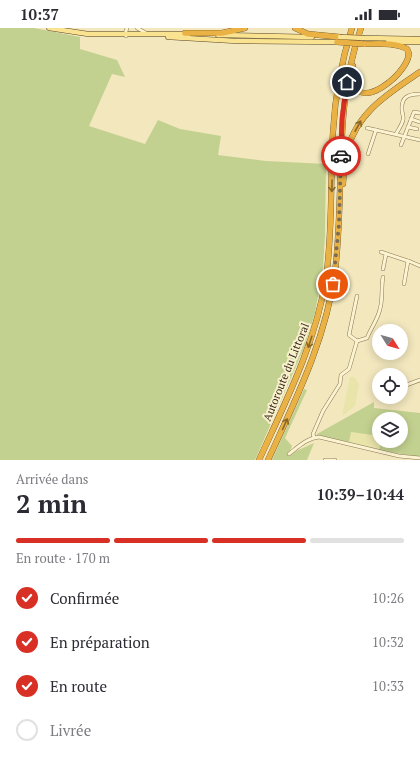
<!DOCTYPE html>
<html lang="fr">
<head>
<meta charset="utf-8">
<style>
	body { margin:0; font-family:"PT Serif",serif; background:#f2f2f3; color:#2b2b33; height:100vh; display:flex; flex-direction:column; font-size:15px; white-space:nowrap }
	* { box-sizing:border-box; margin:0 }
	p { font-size:13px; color:#7c7c81 }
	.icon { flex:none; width:22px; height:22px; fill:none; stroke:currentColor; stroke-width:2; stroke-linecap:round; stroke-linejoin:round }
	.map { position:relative; height:432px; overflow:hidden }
	.panel { display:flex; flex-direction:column; background:#fff; flex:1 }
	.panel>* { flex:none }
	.needle { width:26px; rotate:127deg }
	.fabs { position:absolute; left:372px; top:296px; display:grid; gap:8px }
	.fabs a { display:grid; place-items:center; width:36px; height:36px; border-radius:50%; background:#fff; box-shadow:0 2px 10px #0003; font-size:20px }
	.pin { position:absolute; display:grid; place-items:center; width:34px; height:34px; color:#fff; margin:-17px; border:2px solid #fff; border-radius:50%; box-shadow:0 1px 4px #0007 }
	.courier { position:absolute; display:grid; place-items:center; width:40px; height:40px; margin:-20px; border:3px solid #d93025; border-radius:50%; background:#fff; color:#222; box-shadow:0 1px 5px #0007 }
	.head em { font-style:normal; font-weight:700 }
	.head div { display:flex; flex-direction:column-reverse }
	.head { display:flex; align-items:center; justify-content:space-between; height:68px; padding:0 16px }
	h1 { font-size:26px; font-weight:700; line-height:30px }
	.bar { display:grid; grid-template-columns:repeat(4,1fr); gap:6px 4px; align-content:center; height:48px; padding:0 16px }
	.bar i { height:5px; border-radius:3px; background:#e1e1e2 }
	.bar .current { background:#d93025 }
	.bar p { grid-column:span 4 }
	ol { padding:0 16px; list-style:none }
	li { display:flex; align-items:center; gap:12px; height:44px }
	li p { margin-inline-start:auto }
	li .icon { padding:4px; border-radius:50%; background:#d93025; color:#fff; stroke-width:4 }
	li:last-child { color:#7c7c81 }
	li i { width:22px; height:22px; border:2px solid #e1e1e2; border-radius:50% }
	.status { display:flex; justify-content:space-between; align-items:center; height:28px; padding:0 20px; background:#fff; direction:ltr }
	.status svg { height:11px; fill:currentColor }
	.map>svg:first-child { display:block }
	.farmland { fill:#e8e4aa }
	.green { fill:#c3d190 }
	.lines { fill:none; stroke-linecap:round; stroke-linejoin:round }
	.minor-casing { stroke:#8b7754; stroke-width:4 }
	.primary-casing { stroke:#584429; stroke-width:5.5 }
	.motorway-casing { stroke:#584429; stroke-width:6 }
	.minor { stroke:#fcf3d1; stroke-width:3 }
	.primary { stroke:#fae390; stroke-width:4.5 }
	.motorway { stroke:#eab144; stroke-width:5.5 }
	.primary-bridge-casing { stroke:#584429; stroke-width:5.5; stroke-linecap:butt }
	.motorway-bridge-casing { stroke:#584429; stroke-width:6; stroke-linecap:butt }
	.primary-bridge { stroke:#fae390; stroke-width:4.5 }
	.motorway-bridge { stroke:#eab144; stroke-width:5.5 }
	.oneway { stroke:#89682d }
	.done { stroke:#7a6d54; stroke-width:4; stroke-dasharray:0 7.2 }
	.route { stroke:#d93025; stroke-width:5 }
	.labels { text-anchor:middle; stroke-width:4; stroke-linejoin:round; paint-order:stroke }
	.street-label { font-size:11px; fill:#392c1b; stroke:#f9f0cd }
</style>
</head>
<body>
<div class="status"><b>10:37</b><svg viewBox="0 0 49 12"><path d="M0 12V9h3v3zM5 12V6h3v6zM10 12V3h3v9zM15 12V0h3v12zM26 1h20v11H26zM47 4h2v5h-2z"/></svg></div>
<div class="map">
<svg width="420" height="432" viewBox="0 0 420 432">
	<rect width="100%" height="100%" fill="#f2e7bd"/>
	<!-- farmland -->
	<g class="farmland">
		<polygon points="350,349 354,349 359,356 355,378 342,388"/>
		<polygon points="350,404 379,408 379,413 381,413 379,422 349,414"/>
	</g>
	<!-- green -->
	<g class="green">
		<polygon points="0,0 34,0 80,9 80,21 117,32 125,49 112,46 89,98 145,116 158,92 180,101 221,108 218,127 266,133 326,136 325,207 323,240 315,285 304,320 255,432 0,432"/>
		<polygon points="304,361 307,362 285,410 292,418 290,423 292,425 314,415 307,432 272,432"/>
		<polygon points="374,374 374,380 420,385 420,429 379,422 381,413 401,413 401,391 379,391 379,408 351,404 349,414 317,407 317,406"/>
	</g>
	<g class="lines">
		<!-- minor casing -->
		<g class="minor-casing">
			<g id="minor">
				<polyline points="137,0 146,5"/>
				<polyline points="126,8 125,6 127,0"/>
				<polyline points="411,91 420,94"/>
				<polyline points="408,99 417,101"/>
				<polyline points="367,100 420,112"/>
				<path d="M396,106C398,102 402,97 403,92C404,89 402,85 402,82C401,69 408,66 420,66"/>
				<polyline points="401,117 414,84 420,85"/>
				<polyline points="368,126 376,102"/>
				<polyline points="381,224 411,234 420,238"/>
				<polyline points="383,241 386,226"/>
				<polyline points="404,256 408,233"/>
				<path d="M357,313L367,310C371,300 378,291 380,281C383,271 381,260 383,249"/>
				<polyline points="401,359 420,352"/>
				<polyline points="314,409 313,406 323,383 340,356 341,347 349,341 357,313 349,307 357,268"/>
				<path d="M289,426C298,419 307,410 319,409L399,428L420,430"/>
				<polyline points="325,432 335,432"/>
			</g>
		</g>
		<!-- primary casing -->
		<g class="primary-casing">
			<g id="primary">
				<polyline points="49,0 88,6 188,6"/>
				<polyline points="218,7 312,9"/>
				<polyline points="168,9 236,13 337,14"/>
				<polyline points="365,10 420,11"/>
				<polyline points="388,14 420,14"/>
			</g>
		</g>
		<!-- motorway casing -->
		<g class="motorway-casing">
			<g id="motorway">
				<polyline points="295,0 308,6 340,9"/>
				<polyline points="185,5 222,5 245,0"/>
				<path d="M353,38C346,100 420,38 407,21C395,14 377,16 364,16"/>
				<path d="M343,156C344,145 344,134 347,123C357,84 389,65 420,44"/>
				<path d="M259,432C286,373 316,314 326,250C333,202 330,153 333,104C335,69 341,34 352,0"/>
				<path d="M268,432C296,371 326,311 335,244C345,162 333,79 361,0"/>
			</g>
		</g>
		<!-- minor -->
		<use href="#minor" class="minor"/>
		<!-- primary -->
		<use href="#primary" class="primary"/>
		<!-- motorway -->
		<use href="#motorway" class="motorway"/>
		<!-- primary-bridge casing -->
		<g class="primary-bridge-casing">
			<polyline id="primary-bridge" points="340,9 365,10"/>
		</g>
		<!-- motorway-bridge casing -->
		<g class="motorway-bridge-casing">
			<polyline id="motorway-bridge" points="337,14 364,16"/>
		</g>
		<!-- primary-bridge -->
		<use href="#primary-bridge" class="primary-bridge"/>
		<!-- motorway-bridge -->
		<use href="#motorway-bridge" class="motorway-bridge"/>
	</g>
	<!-- one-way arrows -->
	<defs><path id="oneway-shaft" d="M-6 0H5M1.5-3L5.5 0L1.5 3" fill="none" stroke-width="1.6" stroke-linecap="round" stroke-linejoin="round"/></defs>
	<g class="oneway">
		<use href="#oneway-shaft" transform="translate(358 98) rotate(-61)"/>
		<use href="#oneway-shaft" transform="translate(332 158) rotate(91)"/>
		<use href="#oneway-shaft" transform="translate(310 314) rotate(108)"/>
		<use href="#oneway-shaft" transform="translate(285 396) rotate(-66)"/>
	</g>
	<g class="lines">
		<!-- done -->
		<polyline class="done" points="333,256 339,196 341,128"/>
		<!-- route -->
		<polyline class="route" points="341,128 342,91 347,54"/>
	</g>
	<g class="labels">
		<!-- street labels -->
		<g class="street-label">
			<text transform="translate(286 344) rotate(-68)" y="4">Autoroute du Littoral</text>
		</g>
	</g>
</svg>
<div class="fabs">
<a><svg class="needle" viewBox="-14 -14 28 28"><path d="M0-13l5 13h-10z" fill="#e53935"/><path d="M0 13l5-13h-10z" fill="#7c7c81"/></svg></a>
<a><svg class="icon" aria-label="locate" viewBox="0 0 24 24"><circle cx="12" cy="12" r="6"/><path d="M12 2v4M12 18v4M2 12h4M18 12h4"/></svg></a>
<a><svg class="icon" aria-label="layers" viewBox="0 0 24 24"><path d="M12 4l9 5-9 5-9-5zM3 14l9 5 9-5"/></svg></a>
</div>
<div class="pin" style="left:333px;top:256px;background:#ea580c"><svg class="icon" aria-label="bag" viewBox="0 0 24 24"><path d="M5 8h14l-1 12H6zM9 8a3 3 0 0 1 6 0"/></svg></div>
<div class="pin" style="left:347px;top:54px;background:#1f2937"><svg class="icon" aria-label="home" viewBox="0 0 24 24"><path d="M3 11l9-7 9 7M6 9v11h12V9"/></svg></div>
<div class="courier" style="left:341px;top:128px"><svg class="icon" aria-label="car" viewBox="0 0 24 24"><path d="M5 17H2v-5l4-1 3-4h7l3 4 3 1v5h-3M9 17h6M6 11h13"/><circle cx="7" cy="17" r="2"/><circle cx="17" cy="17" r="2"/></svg></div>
</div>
<section class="panel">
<div class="head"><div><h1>2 min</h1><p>Arrivée dans</p></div><em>10:39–10:44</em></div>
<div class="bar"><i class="current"></i><i class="current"></i><i class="current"></i><i></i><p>En route · 170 m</p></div>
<ol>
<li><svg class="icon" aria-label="check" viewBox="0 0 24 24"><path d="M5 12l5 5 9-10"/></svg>Confirmée<p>10:26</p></li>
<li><svg class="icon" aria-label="check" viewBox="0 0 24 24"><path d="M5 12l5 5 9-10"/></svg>En préparation<p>10:32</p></li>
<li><svg class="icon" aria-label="check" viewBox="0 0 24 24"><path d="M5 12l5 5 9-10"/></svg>En route<p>10:33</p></li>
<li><i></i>Livrée</li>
</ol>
</section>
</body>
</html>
